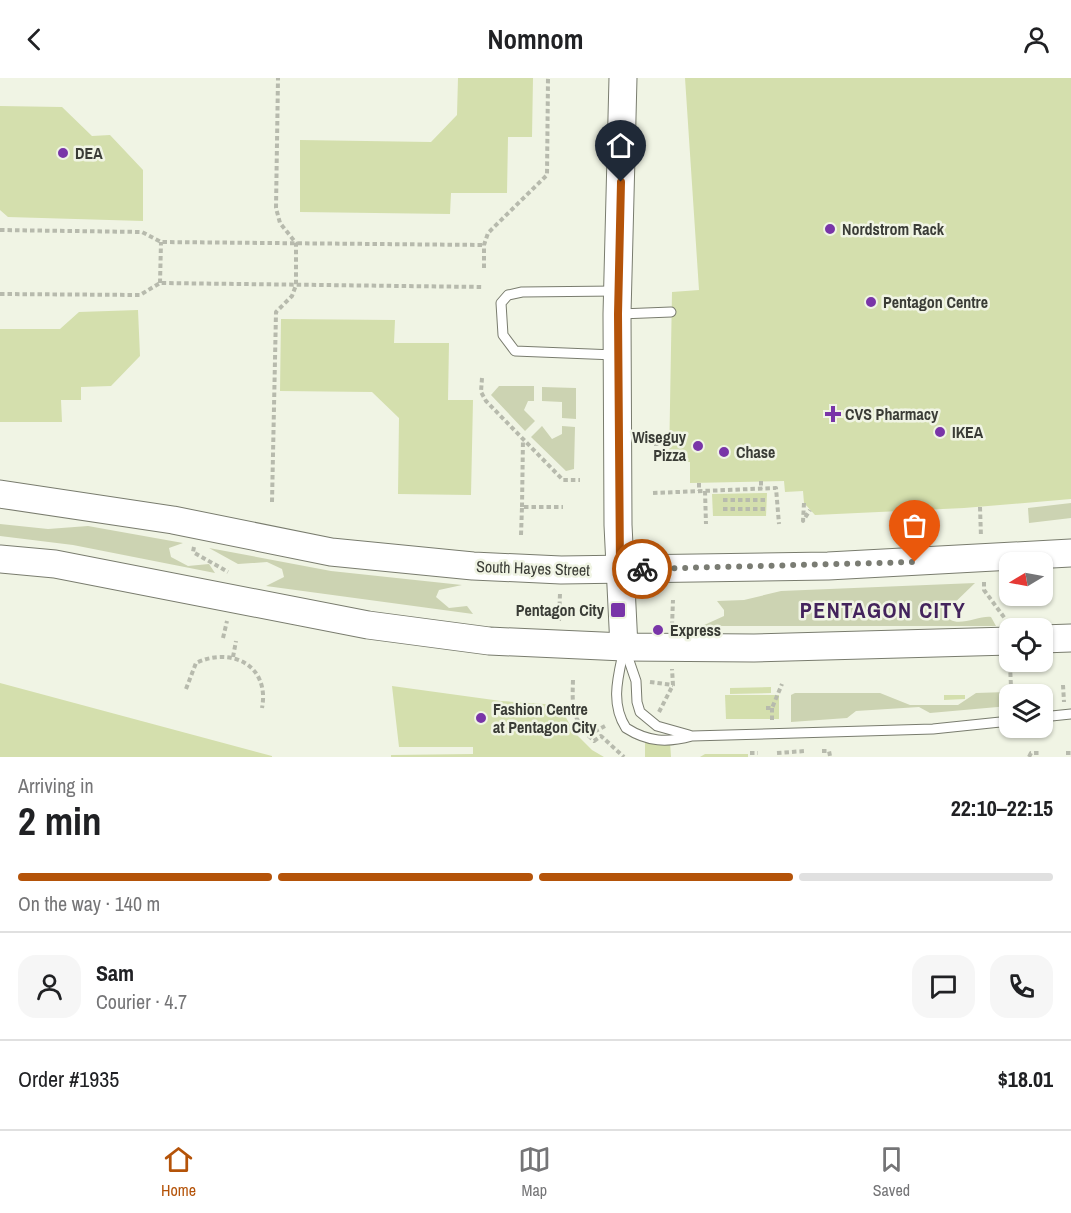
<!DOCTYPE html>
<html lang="en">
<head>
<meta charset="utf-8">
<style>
	body { margin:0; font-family:"Archivo Narrow",sans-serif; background:#f6f6f6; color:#202124; height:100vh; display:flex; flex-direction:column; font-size:22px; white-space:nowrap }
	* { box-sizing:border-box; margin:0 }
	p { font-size:20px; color:#757577 }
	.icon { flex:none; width:33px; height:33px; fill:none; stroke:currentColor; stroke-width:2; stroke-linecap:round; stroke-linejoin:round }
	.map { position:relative; height:679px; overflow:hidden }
	.panel { display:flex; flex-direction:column; background:#fff; flex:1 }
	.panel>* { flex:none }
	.needle { width:39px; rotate:260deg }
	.controls { position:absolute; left:999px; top:474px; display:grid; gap:12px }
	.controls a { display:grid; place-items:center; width:54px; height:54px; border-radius:12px; background:#fff; box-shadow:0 2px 4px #0004; font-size:30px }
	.pin { position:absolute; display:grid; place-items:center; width:51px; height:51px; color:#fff; margin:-62px -26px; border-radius:50% 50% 50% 0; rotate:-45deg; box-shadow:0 0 6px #0007 }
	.pin .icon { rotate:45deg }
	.courier { position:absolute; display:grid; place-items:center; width:60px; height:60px; margin:-30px; border:4px solid #b45309; border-radius:50%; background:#fff; color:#222; box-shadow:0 2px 8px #0007 }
	.summary em { font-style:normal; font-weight:800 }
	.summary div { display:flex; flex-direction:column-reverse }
	.summary { display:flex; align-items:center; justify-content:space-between; height:102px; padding:0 18px }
	h1 { font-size:39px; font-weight:800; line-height:45px }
	.bar { display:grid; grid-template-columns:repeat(4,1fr); gap:9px 6px; align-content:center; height:72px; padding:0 18px }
	.bar i { height:8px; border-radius:4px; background:#e0e0e0 }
	.bar .current { background:#b45309 }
	.bar p { grid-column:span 4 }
	.line { display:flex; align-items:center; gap:15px; padding:0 18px; border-top:2px solid #e0e0e0 }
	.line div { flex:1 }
	.round { display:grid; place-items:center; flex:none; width:63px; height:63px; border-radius:18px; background:#f6f6f6 }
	header { display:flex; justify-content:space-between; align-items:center; height:78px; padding:0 18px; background:#fff; font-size:27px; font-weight:800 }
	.tabs { display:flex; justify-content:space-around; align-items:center; height:84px; border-top:2px solid #e0e0e0; background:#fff; font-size:16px; color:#757577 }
	.tabs a { display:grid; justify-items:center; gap:3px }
	.tabs .current { color:#b45309 }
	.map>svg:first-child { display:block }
	.green { fill:#ccd3b2 }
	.building { fill:#d4dfad }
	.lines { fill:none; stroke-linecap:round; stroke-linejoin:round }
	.lane-casing { stroke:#797c6e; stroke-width:11 }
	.secondary-casing { stroke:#797c6e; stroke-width:29 }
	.path { stroke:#b7baad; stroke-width:4; stroke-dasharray:4.5 3; stroke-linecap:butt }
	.lane { stroke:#fff; stroke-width:9 }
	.secondary { stroke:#fff; stroke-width:27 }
	.done { stroke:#7a7c73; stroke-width:6; stroke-dasharray:0 10.8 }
	.route { stroke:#b45309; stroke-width:8 }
	.poi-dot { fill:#7935a8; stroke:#f0f4e4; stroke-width:2 }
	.labels { text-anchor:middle; stroke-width:5; stroke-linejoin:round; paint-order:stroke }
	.poi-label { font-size:16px; font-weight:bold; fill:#3a3c36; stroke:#f0f4e4; text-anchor:start }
	.street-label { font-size:16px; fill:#3a3c36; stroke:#f0f4e4 }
	.district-label { font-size:22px; font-weight:bold; letter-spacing:1.5px; fill:#43235c; stroke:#f0f4e4 }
</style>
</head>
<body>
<header><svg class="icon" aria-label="back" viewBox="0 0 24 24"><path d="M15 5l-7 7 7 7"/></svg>Nomnom<svg class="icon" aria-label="person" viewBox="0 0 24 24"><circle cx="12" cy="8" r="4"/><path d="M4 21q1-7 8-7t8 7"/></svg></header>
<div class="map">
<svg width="1071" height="679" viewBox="0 0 1071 679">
	<rect width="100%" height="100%" fill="#f0f4e4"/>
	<!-- green -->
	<g class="green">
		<polygon points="499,308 534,308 534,323 528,323 524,332 535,343 525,353 491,317"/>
		<polygon points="542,309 576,310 576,341 562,340 562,324 542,323"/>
		<polygon points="542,348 552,361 562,356 562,348 575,349 574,391 566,393 531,359"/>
		<polygon points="1071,425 1071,440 1029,445 1028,430"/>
		<polygon points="0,446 48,451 88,448 183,465 169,470 171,479 188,488 209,486 215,495 73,467 0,458"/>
		<polygon points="209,470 331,493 462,507 439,512 436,519 449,530 467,528 473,536 266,508 284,499 282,491 267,484 238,486"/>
		<path d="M975,505L945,534C951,554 978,537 991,539L996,548H702L724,538V532L717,523L744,522L781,513Z"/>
		<polygon points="1013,613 1013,616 1010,616 1009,628 930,635 919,629 856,633 847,640 791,644 791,617 795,615 880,615 910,627 958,627 976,615 1007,614 1009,616"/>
	</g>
	<!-- building -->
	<g class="building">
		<polygon points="458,0 533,0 532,59 508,59 507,115 451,115 450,136 300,134 300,62 431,64 457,37"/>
		<polygon points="685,0 1071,0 1071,421 964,430 815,437 804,425 803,413 785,414 784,403 690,405 690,384 669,384 672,214 699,212"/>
		<polygon points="0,28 62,29 92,58 110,57 143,92 143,143 8,139 0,132"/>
		<polygon points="138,232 140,278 111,308 81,309 81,322 61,322 62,344 0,344 0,251 60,251 79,234"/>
		<polygon points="281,241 395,242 394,265 449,265 448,322 473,322 471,417 398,416 399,340 372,314 280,313"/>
		<polygon points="767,415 766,438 713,438 712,416"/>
		<polygon points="0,605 272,678 272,679 0,679"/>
		<polygon points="392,608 501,623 559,627 574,654 592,672 604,679 391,679 391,677 473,676 473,669 399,669"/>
		<polygon points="771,609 771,615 730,616 730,610"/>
		<polygon points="725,617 779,617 779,641 726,641"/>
		<polygon points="944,617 965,617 965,621 944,622"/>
		<polygon points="670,664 671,679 645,679 645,665"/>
		<polygon points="705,676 748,676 748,679 700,679"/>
	</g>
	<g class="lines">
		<!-- lane casing -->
		<g class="lane-casing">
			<g id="lane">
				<polyline points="620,236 671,234"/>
				<polyline points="615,277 515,273 503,257 501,225 508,217 522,214 616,213"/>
				<path d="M624,571C618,599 610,625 626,650C648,664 667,665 692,658L933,651L1010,643"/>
				<polyline points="625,571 636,603 637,624 640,634 657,648 689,657"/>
				<polyline points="1042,639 1071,636"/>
			</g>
		</g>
		<!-- secondary casing -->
		<g class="secondary-casing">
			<g id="secondary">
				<polyline points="623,0 617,236 618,447 624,569"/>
				<polyline points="0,416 173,442 331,474 473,488 561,492 828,488 1071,475"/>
				<polyline points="0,481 55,486 368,547 489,563 624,569 754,570 1010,563"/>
				<polyline points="1042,561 1071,560"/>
			</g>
		</g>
		<!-- path -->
		<g class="path">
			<polyline points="0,152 142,154 161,164 484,167"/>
			<polyline points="484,190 484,167 488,155 547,97 548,0"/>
			<polyline points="160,205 161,164"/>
			<polyline points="0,216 140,217 160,205 484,209"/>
			<polyline points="482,300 481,314 486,323 563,402 580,402"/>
			<polyline points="654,366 669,366"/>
			<polyline points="761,403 761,411"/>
			<polyline points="699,405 699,413"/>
			<polyline points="705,413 706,446"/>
			<polyline points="653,415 776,410 779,446"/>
			<polyline points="723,422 767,422"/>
			<polyline points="272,424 276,234 292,218 296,207 296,165 280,145 276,130 278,0"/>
			<polyline points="804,425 803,443 810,432"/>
			<polyline points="522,429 523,361"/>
			<polyline points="980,429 981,459"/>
			<polyline points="723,431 767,431"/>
			<polyline points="521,457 522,429 563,429"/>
			<polyline points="194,469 193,474 228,494"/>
			<polyline points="984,504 984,512 1006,542"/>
			<polyline points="559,543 560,515"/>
			<polyline points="672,548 673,522"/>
			<polyline points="223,560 227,543"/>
			<polyline points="233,579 236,563"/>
			<polyline points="1010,587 1011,609"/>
			<path d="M573,602C572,630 572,642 594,663L601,658L624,679"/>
			<polyline points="650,604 673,607"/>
			<polyline points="1063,607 1064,624"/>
			<path d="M186,611L196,585C232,568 270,588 262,630"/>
			<polyline points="766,630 772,630 782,606"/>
			<polyline points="772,630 772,644"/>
			<polyline points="659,634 673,607 672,591"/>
			<polyline points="588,657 605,648"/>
			<polyline points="822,673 829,673 830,678"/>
			<polyline points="750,675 758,675"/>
			<polyline points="777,675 805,673"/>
			<polyline points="1066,675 1071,675"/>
			<polyline points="1029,679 1031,675 1040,675"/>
		</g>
		<!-- lane -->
		<use href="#lane" class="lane"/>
		<!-- secondary -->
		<use href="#secondary" class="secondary"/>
	</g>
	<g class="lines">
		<!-- done -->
		<polyline class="done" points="642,491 915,484"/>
		<!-- route -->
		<polyline class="route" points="621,104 618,236 620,491 642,491"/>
	</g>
	<!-- markers -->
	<g class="poi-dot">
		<circle cx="63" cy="75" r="6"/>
		<circle cx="830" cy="151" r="6"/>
		<circle cx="871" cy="224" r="6"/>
		<path d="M830 327h6v6h6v6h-6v6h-6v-6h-6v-6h6z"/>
		<circle cx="940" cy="354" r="6"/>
		<circle cx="698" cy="368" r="6"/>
		<circle cx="724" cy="374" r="6"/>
		<rect x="610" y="524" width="16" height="16" rx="3"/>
		<circle cx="658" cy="552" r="6"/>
		<circle cx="481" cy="640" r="6"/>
	</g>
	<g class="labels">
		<!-- poi labels -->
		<g class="poi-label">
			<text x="75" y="81">DEA</text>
			<text x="842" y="157">Nordstrom Rack</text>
			<text x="883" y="230">Pentagon Centre</text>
			<text x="845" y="342">CVS Pharmacy</text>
			<text x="952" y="360">IKEA</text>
			<text x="686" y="365" text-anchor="end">Wiseguy<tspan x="686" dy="18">Pizza</tspan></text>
			<text x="736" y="380">Chase</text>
			<text x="604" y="538" text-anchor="end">Pentagon City</text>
			<text x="670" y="558">Express</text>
			<text x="493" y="637">Fashion Centre<tspan x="493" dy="18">at Pentagon City</tspan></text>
		</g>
		<!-- street labels -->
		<g class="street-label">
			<text transform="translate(533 490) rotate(2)" y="6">South Hayes Street</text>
		</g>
		<!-- district labels -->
		<g class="district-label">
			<text x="883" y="540">PENTAGON CITY</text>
		</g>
	</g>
</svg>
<div class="controls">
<a><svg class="needle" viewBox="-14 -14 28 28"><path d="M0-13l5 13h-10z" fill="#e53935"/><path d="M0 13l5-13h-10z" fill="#757577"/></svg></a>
<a><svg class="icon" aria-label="locate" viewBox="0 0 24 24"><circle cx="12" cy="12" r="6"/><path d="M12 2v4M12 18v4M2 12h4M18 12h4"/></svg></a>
<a><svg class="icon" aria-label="layers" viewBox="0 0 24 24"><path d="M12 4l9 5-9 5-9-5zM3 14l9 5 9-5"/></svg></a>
</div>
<div class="pin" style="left:915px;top:484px;background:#ea580c"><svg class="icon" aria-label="bag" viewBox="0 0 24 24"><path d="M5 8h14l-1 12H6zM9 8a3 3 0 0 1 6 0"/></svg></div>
<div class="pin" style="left:621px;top:104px;background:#1f2937"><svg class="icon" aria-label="home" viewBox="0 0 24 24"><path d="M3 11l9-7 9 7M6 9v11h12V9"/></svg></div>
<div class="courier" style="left:642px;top:491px"><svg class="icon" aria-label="bike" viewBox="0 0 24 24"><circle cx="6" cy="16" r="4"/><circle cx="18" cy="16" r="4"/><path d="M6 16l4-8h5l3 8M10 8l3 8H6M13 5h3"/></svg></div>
</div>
<section class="panel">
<div class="summary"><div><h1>2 min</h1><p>Arriving in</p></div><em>22:10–22:15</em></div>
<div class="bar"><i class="current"></i><i class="current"></i><i class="current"></i><i></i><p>On the way · 140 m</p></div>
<div class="line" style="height:108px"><a class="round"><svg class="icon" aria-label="person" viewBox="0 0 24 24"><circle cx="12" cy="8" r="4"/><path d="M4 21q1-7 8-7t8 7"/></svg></a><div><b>Sam</b><p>Courier · 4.7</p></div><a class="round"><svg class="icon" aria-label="chat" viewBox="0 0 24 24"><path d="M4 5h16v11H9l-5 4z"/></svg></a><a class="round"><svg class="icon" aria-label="phone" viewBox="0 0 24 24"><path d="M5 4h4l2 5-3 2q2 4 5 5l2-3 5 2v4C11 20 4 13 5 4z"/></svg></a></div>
<div class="line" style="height:78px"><div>Order #1935</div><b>$18.01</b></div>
</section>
<nav class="tabs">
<a class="current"><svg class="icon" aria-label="home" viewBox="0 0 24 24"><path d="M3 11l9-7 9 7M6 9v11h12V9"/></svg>Home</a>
<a><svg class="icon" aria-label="map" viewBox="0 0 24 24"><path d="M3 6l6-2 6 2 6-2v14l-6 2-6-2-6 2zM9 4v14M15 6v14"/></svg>Map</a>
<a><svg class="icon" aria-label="saved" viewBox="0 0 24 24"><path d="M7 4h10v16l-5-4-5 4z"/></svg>Saved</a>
</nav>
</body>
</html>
